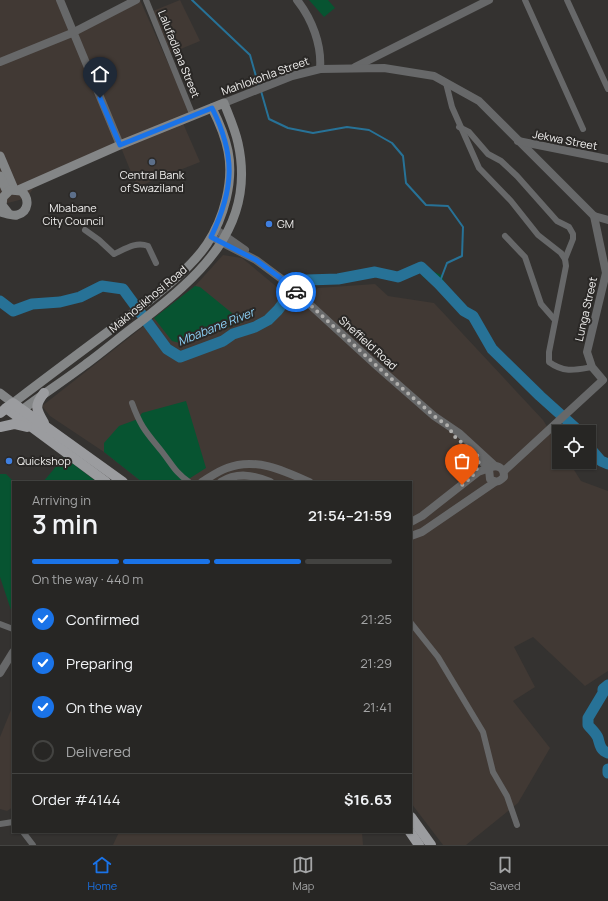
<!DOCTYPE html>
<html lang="en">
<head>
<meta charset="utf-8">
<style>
	body { margin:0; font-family:Manrope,sans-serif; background:#333231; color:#f1f3f6; height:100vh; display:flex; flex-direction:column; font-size:15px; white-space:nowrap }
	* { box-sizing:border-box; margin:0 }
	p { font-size:13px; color:#a4a5a6 }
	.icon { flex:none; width:22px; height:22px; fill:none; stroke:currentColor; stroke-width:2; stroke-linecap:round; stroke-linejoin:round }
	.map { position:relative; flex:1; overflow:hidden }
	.side { position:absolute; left:12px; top:481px; width:400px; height:352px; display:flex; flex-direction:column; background:#272624; border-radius:0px; box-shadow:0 1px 3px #0004,0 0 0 1px #434341 }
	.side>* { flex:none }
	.buttons { position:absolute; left:552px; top:425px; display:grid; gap:8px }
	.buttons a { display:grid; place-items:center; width:44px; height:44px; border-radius:0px; background:#272624; box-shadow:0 1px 3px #0004,0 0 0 1px #434341; font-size:20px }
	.pin { position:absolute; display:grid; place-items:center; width:34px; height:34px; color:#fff; margin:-41px -17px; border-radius:50% 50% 50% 0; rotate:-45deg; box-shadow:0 0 4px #0007 }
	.pin .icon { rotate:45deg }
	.courier { position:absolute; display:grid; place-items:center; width:40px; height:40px; margin:-20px; border:3px solid #1a73e8; border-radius:50%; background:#fff; color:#222; box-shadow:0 1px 5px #0007 }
	.summary em { font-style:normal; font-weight:600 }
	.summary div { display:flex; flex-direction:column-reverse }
	.summary { display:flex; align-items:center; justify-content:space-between; height:68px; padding:0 20px }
	h1 { font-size:26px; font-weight:600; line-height:30px }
	.bar { display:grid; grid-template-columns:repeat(4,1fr); gap:6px 4px; align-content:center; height:48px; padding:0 20px }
	.bar i { height:5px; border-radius:3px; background:#434341 }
	.bar .active { background:#1a73e8 }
	.bar p { grid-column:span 4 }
	.line { display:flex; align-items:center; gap:10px; padding:0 20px; border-top:1px solid #434341 }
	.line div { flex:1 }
	ol { padding:0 20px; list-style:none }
	li { display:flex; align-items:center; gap:12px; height:44px }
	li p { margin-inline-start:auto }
	li .icon { padding:4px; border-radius:50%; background:#1a73e8; color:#fff; stroke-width:4 }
	li:last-child { color:#a4a5a6 }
	li i { width:22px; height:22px; border:2px solid #434341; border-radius:50% }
	.tab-bar { display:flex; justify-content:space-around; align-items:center; height:56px; border-top:1px solid #434341; background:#272624; font-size:11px; color:#a4a5a6 }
	.tab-bar a { display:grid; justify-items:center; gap:2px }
	.tab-bar .active { color:#1a73e8 }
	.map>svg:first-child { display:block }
	.built { fill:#413934 }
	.green { fill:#075431 }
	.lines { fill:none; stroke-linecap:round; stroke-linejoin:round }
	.stream { stroke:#277297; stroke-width:2 }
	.river { stroke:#277297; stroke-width:11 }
	.minor { stroke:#676869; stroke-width:6 }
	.tertiary { stroke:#676869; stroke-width:8 }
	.secondary { stroke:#848687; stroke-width:9 }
	.primary { stroke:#9b9c9f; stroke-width:10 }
	.done { stroke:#afaeac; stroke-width:4; stroke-dasharray:0 7.2 }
	.route { stroke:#1a73e8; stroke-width:5 }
	.service-dot { fill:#5c6f8a; stroke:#2a2826; stroke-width:1.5 }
	.shop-dot { fill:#3f7fe0; stroke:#2a2826; stroke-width:1.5 }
	.labels { text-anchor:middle; stroke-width:4; stroke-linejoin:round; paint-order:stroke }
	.street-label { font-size:11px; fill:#f1f0ef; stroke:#2a2826 }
	.poi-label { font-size:11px; fill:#f1f0ef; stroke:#2a2826 }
	.water-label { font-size:12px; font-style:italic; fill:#8ed3f9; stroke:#2a2826 }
</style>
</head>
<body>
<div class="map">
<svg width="608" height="845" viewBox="0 0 608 845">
	<rect width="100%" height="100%" fill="#343230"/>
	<!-- built -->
	<g class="built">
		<polygon points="0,0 60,0 72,33 140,0 168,63 184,95 190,118 182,121 200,162 137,187 120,145 34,187 27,198 0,205"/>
		<polygon points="180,0 200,41 171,53 153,11"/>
		<polygon points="223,255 242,258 295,302 318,288 375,284 388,296 434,303 543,420 559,446 559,462 569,462 581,481 608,491 608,671 585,686 533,637 514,647 535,687 513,701 550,748 518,803 466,845 443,845 411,803 411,482 142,482 104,452 50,416 42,406 195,286"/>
		<polygon points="13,705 13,807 7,811 0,809 0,737"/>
		<polygon points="119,832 362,832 363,845 113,845"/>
	</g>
	<!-- green -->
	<g class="green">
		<polygon points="309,0 328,0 335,8 324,17"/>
		<polygon points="421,267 442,275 445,285 455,302 422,276"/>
		<polygon points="195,286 200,287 243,322 184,344 172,341 154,318"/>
		<polygon points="186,401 206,468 184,482 142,482 104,452 104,443 119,426 138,419 142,413"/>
		<polygon points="64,457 97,482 43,482"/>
		<polygon points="0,474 6,474 14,482 13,616 0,577"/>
	</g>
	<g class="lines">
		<!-- stream -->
		<g class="stream">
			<polyline points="192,0 250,55 259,87"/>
			<polyline points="261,91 269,119 288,128 313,133 347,127 369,130 392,143 403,156 406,183 426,205 448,206 463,227 462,256 447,263 439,284"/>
		</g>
		<!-- river -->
		<g class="river">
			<polyline points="0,301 13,311 32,304 60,302 80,297 102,286 123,289 167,349 180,357 223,341 233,334 255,327 268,320 278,310 298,283 307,280 338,279 375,272 398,277 421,267 439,284 464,311 473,316 492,349 540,396 580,432"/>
			<polyline points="589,447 601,461 608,464"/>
			<path d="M608,685L603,689V693L588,718V725C591,729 596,733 598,738C600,745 600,750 608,753"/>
			<polyline points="608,769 608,773"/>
		</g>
		<!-- minor -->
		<g class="minor">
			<polyline points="146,0 193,116"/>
			<polyline points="525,0 583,129"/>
			<polyline points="567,0 608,89"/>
			<path d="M446,83L452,107L479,168L511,201L538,235L561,253L565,259L566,266L549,352V362C564,373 575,370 592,367"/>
			<polyline points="459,127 469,132 488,154 501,161 517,176 557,221 569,227 573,234 573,239 565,259"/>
			<path d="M85,230L99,240L114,254C125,249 136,241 148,246L156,263"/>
			<polyline points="505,236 525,257 541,304 555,320"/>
			<path d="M132,403C141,428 147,433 163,453C173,466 175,472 189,482"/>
			<polyline points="411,623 438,657 483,732 493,772 507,796 517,825"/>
			<polyline points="0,624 13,629"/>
			<polyline points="0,824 13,822"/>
			<polyline points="23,832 33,845"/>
		</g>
		<!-- tertiary -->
		<g class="tertiary">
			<polyline points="60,0 120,145"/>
			<path d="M297,0C312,19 322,45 320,69"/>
			<polyline points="0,62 72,33 136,0"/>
			<polyline points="355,67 489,0"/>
			<polyline points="224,103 292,76 320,69 384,68 434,76 479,101 594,216 608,220"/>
			<polyline points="518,141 608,159"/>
			<polyline points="215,229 245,250"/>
			<polyline points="211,237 256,260 283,280 378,367 434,416 459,433 495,466"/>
			<polyline points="504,471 603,380 592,367 587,352 606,273 594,216"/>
			<path d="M202,482C210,477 218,471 227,468C255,457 283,470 309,482"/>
			<path d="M221,482C237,472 253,475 270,482"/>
			<path d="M411,522L422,516L478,472L495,466C502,467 504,470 504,477C499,482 496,483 490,479L489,469L473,452"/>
			<polyline points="411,536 422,532 495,482"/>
			<polyline points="0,673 13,652"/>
		</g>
		<!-- secondary -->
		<g class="secondary">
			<polyline points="0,156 14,189"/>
			<polyline points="0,176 7,192"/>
			<path d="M18,190L120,145L224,103C229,116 235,129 238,143C257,228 198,277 139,323C121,336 104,351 86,364C65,380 43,394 22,410"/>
			<path d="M0,212C5,213 12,216 17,215C29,212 30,198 21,191L10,190L3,197L2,205L9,214"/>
			<path d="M0,393L13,403C46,378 79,353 113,328C142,306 187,274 207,244C224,218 234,181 228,151C225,136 219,122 212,108"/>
		</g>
		<!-- primary -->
		<g class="primary">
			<path d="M44,393C34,406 36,409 44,423"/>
			<polyline points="6,408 106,482"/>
			<polyline points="0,413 13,403 123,482"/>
			<polyline points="0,427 14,424 27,427"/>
			<polyline points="411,817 431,845"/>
			<polyline points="410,832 419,845"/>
		</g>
	</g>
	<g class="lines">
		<!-- done -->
		<path class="done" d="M296,292L378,367L434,416L448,426L454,436L479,457C479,471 472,477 462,485"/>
		<!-- route -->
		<path class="route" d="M100,98L120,145L212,108C236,156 234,189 211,237L256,260L283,280L296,292"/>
	</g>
	<!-- markers -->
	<g class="service-dot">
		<circle cx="152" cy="162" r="4"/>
		<circle cx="73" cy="195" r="4"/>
	</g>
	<g class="shop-dot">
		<circle cx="269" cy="224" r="4"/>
		<circle cx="9" cy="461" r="4"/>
	</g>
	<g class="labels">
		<!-- street labels -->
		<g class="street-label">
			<text transform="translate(179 54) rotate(68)" y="4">Lalufadlana Street</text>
			<text transform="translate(265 76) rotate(-20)" y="4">Mahlokohla Street</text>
			<text transform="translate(565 140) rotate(11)" y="4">Jekwa Street</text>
			<text transform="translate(148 299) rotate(-40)" y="4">Makhosikhosi Road</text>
			<text transform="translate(586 309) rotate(-77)" y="4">Lunga Street</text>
			<text transform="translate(368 343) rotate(42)" y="4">Sheffield Road</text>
		</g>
		<!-- poi labels -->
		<g class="poi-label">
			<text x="152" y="179">Central Bank<tspan x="152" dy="13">of Swaziland</tspan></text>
			<text x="73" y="212">Mbabane<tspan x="73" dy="13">City Council</tspan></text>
			<text x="277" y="228" text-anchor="start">GM</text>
			<text x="17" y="465" text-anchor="start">Quickshop</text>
		</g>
		<!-- water labels -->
		<g class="water-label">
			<text transform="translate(216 327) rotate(-22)" y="4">Mbabane River</text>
		</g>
	</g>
</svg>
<div class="buttons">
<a><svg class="icon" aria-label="locate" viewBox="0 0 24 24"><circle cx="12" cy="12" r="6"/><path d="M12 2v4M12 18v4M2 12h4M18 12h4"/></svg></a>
</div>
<div class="pin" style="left:462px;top:485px;background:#ea580c"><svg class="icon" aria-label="bag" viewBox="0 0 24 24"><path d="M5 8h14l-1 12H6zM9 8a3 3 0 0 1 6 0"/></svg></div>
<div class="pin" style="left:100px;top:98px;background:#1f2937"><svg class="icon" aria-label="home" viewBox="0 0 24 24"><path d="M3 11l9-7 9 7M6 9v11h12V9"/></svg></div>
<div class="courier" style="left:296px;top:292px"><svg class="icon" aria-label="car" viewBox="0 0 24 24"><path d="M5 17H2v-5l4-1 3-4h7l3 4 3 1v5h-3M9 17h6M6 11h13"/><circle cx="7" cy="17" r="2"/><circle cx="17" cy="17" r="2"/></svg></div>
<section class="side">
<div class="summary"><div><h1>3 min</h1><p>Arriving in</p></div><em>21:54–21:59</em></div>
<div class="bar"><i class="active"></i><i class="active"></i><i class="active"></i><i></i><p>On the way · 440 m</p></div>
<ol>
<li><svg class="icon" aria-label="check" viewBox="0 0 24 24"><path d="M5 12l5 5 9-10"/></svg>Confirmed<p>21:25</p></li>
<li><svg class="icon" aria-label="check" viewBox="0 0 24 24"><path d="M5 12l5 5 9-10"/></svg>Preparing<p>21:29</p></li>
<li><svg class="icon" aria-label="check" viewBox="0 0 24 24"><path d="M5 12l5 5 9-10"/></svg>On the way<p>21:41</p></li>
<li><i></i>Delivered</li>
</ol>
<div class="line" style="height:52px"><div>Order #4144</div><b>$16.63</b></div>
</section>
</div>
<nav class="tab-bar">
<a class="active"><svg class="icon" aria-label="home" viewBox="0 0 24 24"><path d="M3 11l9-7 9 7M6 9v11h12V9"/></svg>Home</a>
<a><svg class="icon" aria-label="map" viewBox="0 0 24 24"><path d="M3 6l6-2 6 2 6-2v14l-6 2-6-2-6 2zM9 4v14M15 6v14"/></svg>Map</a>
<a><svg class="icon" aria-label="saved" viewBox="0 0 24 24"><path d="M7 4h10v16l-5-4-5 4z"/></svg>Saved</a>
</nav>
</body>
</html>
